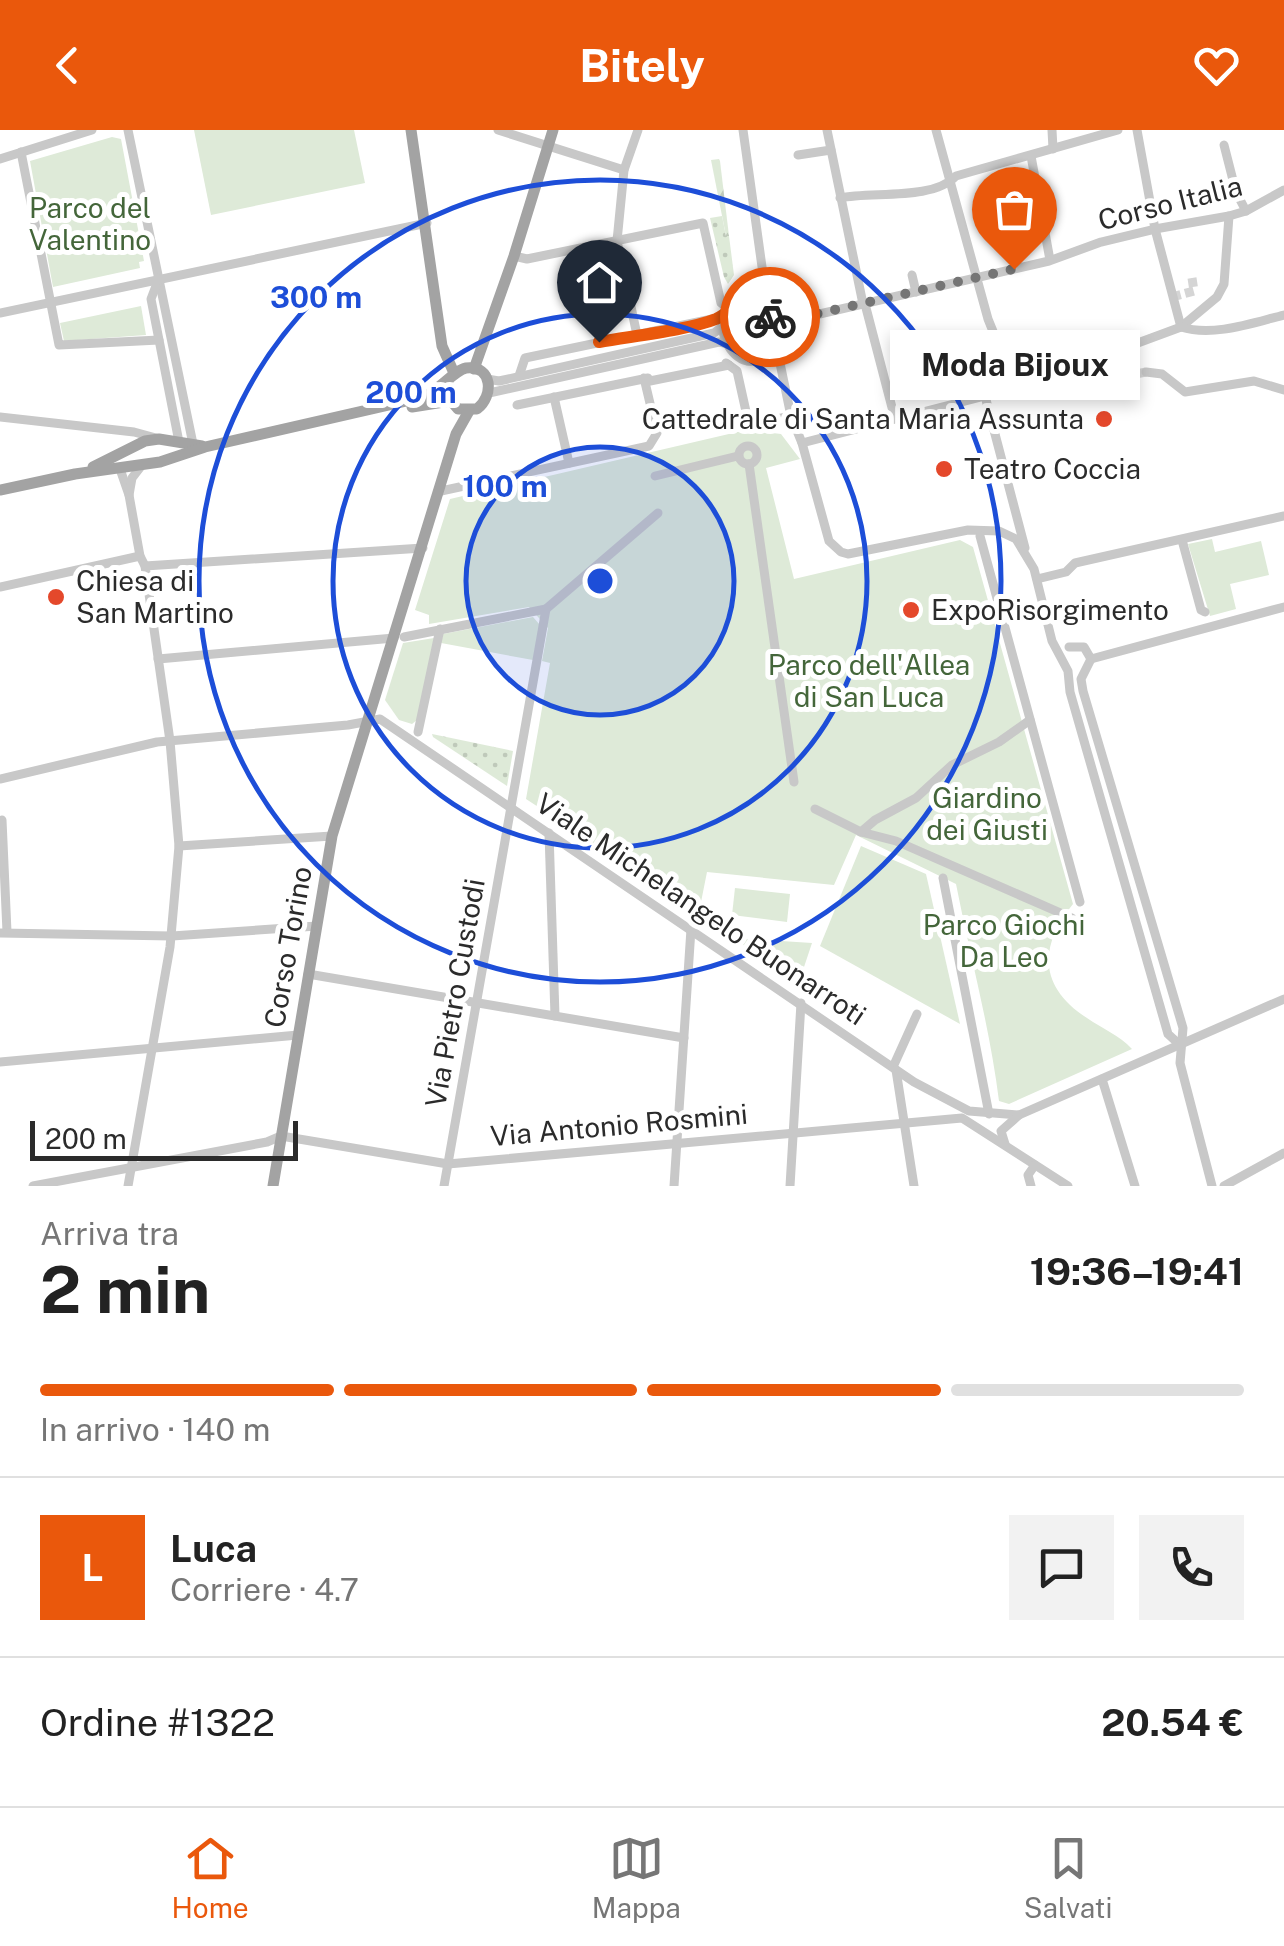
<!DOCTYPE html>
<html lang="it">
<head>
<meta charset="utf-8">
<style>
	body { margin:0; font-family:"Public Sans",sans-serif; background:#f2f2f2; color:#222; height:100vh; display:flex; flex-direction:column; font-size:38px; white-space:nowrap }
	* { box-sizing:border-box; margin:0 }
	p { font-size:32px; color:#767676 }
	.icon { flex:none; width:55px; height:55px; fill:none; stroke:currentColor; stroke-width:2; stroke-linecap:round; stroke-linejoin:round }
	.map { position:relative; height:1056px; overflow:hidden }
	.drawer { display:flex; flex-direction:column; background:#fff; flex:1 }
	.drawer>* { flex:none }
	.scale { position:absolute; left:30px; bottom:25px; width:268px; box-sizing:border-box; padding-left:10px; border:5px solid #2b2b2b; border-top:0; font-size:28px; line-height:35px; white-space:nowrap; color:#2b2b2b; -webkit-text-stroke:8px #fff; paint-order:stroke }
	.pin { position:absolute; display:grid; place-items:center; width:85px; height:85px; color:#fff; margin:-102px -42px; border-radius:50% 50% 50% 0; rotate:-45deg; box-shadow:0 0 10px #0007 }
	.pin .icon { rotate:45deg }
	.courier { position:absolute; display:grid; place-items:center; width:100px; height:100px; margin:-50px; border:8px solid #ea580c; border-radius:50%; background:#fff; color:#222; box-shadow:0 2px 12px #0007 }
	.bubble { position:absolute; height:70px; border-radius:0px; background:#fff; box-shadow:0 5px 15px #0003; font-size:32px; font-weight:700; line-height:70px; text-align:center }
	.overview em { font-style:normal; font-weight:700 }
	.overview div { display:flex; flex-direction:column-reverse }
	.overview { display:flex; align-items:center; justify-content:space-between; height:170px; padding:0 40px }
	h1 { font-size:65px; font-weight:700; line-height:75px }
	.bar { display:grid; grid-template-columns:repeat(4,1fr); gap:15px 10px; align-content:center; height:120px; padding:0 40px }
	.bar i { height:12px; border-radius:8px; background:#e0e0e0 }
	.bar .active { background:#ea580c }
	.bar p { grid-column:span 4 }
	.line { display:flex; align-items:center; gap:25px; padding:0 40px; border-top:2px solid #e0e0e0 }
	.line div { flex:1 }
	.round { display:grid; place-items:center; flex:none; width:105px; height:105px; border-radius:0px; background:#f2f2f2 }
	header { display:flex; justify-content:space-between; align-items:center; height:130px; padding:0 40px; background:#ea580c; color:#fff; font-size:45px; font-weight:700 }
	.tab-bar { display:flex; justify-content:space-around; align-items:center; height:140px; border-top:2px solid #e0e0e0; background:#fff; font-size:28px; color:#767676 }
	.tab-bar a { display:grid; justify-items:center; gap:5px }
	.tab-bar .active { color:#ea580c }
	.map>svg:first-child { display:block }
	.grass { fill:url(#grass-dots) }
	.forest { fill:url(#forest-firs) }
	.green { fill:#deead8 }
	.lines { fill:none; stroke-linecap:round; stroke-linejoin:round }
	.minor-tunnel { stroke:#d5d5d5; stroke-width:9; stroke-dasharray:9 4.5; stroke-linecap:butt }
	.minor { stroke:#c8c8c8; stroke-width:9 }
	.major { stroke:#a3a3a3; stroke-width:11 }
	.done { stroke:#757575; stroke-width:10; stroke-dasharray:0 18 }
	.route { stroke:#ea580c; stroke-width:12 }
	.ring { fill:none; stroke:#1d4ed8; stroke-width:5 }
	.poi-dot { fill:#e4482b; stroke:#fff; stroke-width:4 }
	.labels { text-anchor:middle; stroke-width:10; stroke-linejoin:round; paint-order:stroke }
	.street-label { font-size:28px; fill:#2b2b2b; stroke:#fff }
	.park-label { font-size:28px; fill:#44663a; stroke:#fff }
	.poi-label { font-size:28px; fill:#2b2b2b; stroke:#fff; text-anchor:start }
	.centre { fill:#1d4ed8; stroke:#fff; stroke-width:5 }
	.ring-label { font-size:30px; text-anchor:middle; font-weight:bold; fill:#1d4ed8; stroke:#fff; stroke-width:10; stroke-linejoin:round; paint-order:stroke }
</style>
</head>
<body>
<header><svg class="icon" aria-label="back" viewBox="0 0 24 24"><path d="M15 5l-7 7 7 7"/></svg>Bitely<svg class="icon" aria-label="heart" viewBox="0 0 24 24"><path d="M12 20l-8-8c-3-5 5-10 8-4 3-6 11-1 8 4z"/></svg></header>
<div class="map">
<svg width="1284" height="1056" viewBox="0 0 1284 1056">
	<defs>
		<pattern id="grass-dots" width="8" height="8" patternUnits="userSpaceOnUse" patternTransform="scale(2.5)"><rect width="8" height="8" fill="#deead8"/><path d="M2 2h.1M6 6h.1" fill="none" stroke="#bfc9ba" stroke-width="1.8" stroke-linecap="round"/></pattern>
		<pattern id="forest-firs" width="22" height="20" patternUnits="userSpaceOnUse" patternTransform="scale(2.5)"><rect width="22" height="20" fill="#deead8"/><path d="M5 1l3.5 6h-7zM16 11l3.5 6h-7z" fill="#bfc9ba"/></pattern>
	</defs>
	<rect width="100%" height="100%" fill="#fff"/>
	<!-- grass -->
	<g class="grass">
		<polygon points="722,86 726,106 729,106 734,145 728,154 724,147 710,88"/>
		<polygon points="432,604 513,621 507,656 433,607"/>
	</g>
	<!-- forest -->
	<polygon class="forest" points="719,29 720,31 729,106 726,106 711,30"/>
	<!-- green -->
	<g class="green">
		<polygon points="194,0 354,0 365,53 211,85"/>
		<polygon points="112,7 121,9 144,131 139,132 140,138 53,157 30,31"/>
		<polygon points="141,176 146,205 64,211 60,193"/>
		<path d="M746,300L781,304L800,329L766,338L794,449L960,410L973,417L1073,774C1039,816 1038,856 1087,888C1103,899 1119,905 1132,919L1009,974L999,971C990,898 970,826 956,754L856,705L834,755L707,742L699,782L526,669L550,533L542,531L548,498L529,477L429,494V485L415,480L450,369Z"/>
		<polygon points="1212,409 1215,422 1261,411 1269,445 1230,454 1236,479 1210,486 1188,414"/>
		<polygon points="533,487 540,495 533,530 441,513 443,504"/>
		<polygon points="434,508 417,590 412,594 399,590 385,570 403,513"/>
		<polygon points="861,716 926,744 960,894 820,816"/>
		<polygon points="735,758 790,764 787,792 732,785"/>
		<polygon points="733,808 812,813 799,852"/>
	</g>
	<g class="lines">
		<!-- minor-tunnel -->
		<g class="minor-tunnel">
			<polyline points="1172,167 1194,161 1192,148"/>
			<polyline points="1126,246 1146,242"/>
		</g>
		<!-- minor -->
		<g class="minor">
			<polyline points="128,0 193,314"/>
			<polyline points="498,0 624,40"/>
			<path d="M743,0L763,144C752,157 733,169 725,185C718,202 729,226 747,231C757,233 769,228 779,226"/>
			<polyline points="827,0 863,174"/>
			<polyline points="936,0 988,189 1016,258"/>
			<polyline points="1052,0 1053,19"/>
			<polyline points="1137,0 1155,99 1181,197"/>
			<polyline points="1224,15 1236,62 1246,81"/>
			<polyline points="21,22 59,215 159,210"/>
			<polyline points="798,25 831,20"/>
			<polyline points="1031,26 1050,130"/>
			<polyline points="0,29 92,0"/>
			<path d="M840,68C872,61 932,71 956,46L1118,0"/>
			<polyline points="514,126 527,129 703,93 721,173 729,179"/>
			<polyline points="912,145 916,162"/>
			<polyline points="159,148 151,169 179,312"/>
			<polyline points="734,174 754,169 761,171 771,190 791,286 802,313 829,411 841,422 848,424 968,400 999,401 1016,409 1034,439 1052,511 1068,541 1070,562 1168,904 1180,915"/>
			<polyline points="865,174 895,289"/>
			<polyline points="0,183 427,93"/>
			<polyline points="772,195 1049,131 1101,112 1155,99 1229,86 1246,81 1284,60"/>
			<polyline points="1181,197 1217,167 1224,154 1229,86"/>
			<polyline points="637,205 617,111 624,40 638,0"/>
			<polyline points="726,233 737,241 749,295 791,286"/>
			<polyline points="1146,242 1162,244 1185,262 1254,251 1284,260"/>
			<polyline points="519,246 525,228 717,188 726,182"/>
			<polyline points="487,249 499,251 714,203 723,196"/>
			<polyline points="489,263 719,212 727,214"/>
			<polyline points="985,266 1025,418"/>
			<polyline points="554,267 569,333"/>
			<polyline points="517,275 648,248"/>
			<polyline points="0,287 134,302 156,308"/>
			<path d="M802,313L1016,258L1181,197C1213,207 1252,193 1284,185"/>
			<circle cx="748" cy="325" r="9"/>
			<polyline points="749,334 794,652"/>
			<polyline points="120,339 129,365 140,426 145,436 170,611 179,716 170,817 128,1056"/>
			<polyline points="655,346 738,326"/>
			<polyline points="441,361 649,316 657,303 644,248 650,251 729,235"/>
			<polyline points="129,365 132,348 142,335"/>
			<polyline points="980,406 1080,772"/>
			<polyline points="1182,410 1201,480 1205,482"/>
			<polyline points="145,436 423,418"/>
			<polyline points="1037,449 1066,442 1075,433 1284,386"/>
			<polyline points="0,457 140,426"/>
			<polyline points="404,507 546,479 658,383"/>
			<polyline points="1069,517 1084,517 1091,529"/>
			<polyline points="158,529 394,508"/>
			<polyline points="1091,529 1081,549 1083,561 1183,898 1180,933 1212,1056"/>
			<polyline points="1091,529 1284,477"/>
			<polyline points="418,602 440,499"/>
			<polyline points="0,649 157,612 348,595 380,589 914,952 969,981 1019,985"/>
			<polyline points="815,679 861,702 896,711 1072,788"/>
			<polyline points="2,690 7,802"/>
			<polyline points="861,702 875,690 916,668 952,635 999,612 1030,590"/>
			<polyline points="549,703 555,886"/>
			<polyline points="179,716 332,706"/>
			<polyline points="943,748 989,984"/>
			<polyline points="0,803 172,806 317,796"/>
			<polyline points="308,844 684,908"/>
			<polyline points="0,932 298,905"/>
			<polyline points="893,937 917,884"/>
			<polyline points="896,940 914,1056"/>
			<polyline points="1102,949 1135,1056"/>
			<polyline points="1005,1014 1001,1001 1019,985 1284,869"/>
			<polyline points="33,1056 267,1012 281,1006 448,1034 962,988 1068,1056"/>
			<polyline points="444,1056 546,479"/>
			<polyline points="674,1056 691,799"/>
			<polyline points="790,1056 801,873"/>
			<polyline points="1031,1056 1028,1045 1035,1035"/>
			<polyline points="1224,1056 1284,1023"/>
		</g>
		<!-- major -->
		<g class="major">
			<polyline points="411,0 442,216 454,243"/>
			<polyline points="474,239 514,126 553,0"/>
			<polyline points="412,277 450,271"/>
			<polyline points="93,337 145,311 159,309 202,316"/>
			<path d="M0,360L75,344L160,332L205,317L424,267C439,260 455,240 466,238C493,235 494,266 477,279H458L447,266L448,252"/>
			<polyline points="273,1056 332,706 456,304 469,281"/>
		</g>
	</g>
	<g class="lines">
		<!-- done -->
		<polyline class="done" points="770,187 772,194 1014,139"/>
		<!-- route -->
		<path class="route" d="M599,212C632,206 688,200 716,189C735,181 741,160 764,174L770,187"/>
	</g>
	<!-- distance rings -->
	<circle cx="600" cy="451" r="134" fill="#1d4ed8" fill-opacity=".12"/>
	<g class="ring">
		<circle cx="600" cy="451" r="134"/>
		<circle cx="600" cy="451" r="267"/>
		<circle cx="600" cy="451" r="401"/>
	</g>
	<!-- markers -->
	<g class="poi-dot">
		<circle cx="1104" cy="289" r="10"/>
		<circle cx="944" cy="339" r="10"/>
		<circle cx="56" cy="467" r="10"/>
		<circle cx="911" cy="480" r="10"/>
	</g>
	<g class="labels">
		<!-- street labels -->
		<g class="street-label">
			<text transform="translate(1170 73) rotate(-14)" y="10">Corso Italia</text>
			<text transform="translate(701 779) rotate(34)" y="10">Viale Michelangelo Buonarroti</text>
			<text transform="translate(288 817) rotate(-80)" y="10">Corso Torino</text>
			<text transform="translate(455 863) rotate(-80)" y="10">Via Pietro Custodi</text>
			<text transform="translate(619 995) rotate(-5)" y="10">Via Antonio Rosmini</text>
		</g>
		<!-- park labels -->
		<g class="park-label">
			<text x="90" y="88">Parco del<tspan x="90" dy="32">Valentino</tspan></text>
			<text x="869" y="545">Parco dell'Allea<tspan x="869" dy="32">di San Luca</tspan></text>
			<text x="987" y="678">Giardino<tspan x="987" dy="32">dei Giusti</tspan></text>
			<text x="1004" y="805">Parco Giochi<tspan x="1004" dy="32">Da Leo</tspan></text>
		</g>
		<!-- poi labels -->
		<g class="poi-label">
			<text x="1084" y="299" text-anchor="end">Cattedrale di Santa Maria Assunta</text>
			<text x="964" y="349">Teatro Coccia</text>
			<text x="76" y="461">Chiesa di<tspan x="76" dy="32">San Martino</tspan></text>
			<text x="931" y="490">ExpoRisorgimento</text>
		</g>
	</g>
	<circle cx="600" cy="451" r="15" class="centre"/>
	<g class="ring-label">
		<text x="316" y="178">300 m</text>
		<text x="411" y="273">200 m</text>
		<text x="505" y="367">100 m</text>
	</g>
</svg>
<div class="scale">200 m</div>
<div class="pin" style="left:1014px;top:139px;background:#ea580c"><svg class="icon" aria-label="bag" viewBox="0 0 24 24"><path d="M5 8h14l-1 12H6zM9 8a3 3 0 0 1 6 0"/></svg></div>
<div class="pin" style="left:599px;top:212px;background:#1f2937"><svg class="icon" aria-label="home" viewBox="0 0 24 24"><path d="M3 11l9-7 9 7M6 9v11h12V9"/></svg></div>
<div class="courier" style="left:770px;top:187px"><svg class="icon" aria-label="bike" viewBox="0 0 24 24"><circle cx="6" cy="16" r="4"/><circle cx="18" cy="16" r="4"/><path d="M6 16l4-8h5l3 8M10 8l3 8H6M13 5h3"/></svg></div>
<div class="bubble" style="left:890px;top:200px;width:250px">Moda Bijoux</div>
</div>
<section class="drawer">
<div class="overview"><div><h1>2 min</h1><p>Arriva tra</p></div><em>19:36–19:41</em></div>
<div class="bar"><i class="active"></i><i class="active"></i><i class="active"></i><i></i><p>In arrivo · 140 m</p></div>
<div class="line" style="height:180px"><b class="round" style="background:#ea580c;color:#fff">L</b><div><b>Luca</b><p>Corriere · 4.7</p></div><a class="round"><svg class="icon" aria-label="chat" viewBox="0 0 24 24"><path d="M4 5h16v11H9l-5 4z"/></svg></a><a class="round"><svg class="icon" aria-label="phone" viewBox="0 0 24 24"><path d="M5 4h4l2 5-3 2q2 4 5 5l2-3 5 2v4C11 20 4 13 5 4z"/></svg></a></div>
<div class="line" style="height:130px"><div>Ordine #1322</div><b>20.54 €</b></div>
</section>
<nav class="tab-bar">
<a class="active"><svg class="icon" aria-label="home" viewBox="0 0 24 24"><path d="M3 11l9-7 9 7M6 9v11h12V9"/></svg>Home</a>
<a><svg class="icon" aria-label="map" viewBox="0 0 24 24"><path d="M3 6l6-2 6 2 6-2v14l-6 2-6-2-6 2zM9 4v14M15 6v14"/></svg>Mappa</a>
<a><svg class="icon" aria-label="saved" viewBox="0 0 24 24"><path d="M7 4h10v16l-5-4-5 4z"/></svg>Salvati</a>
</nav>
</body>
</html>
